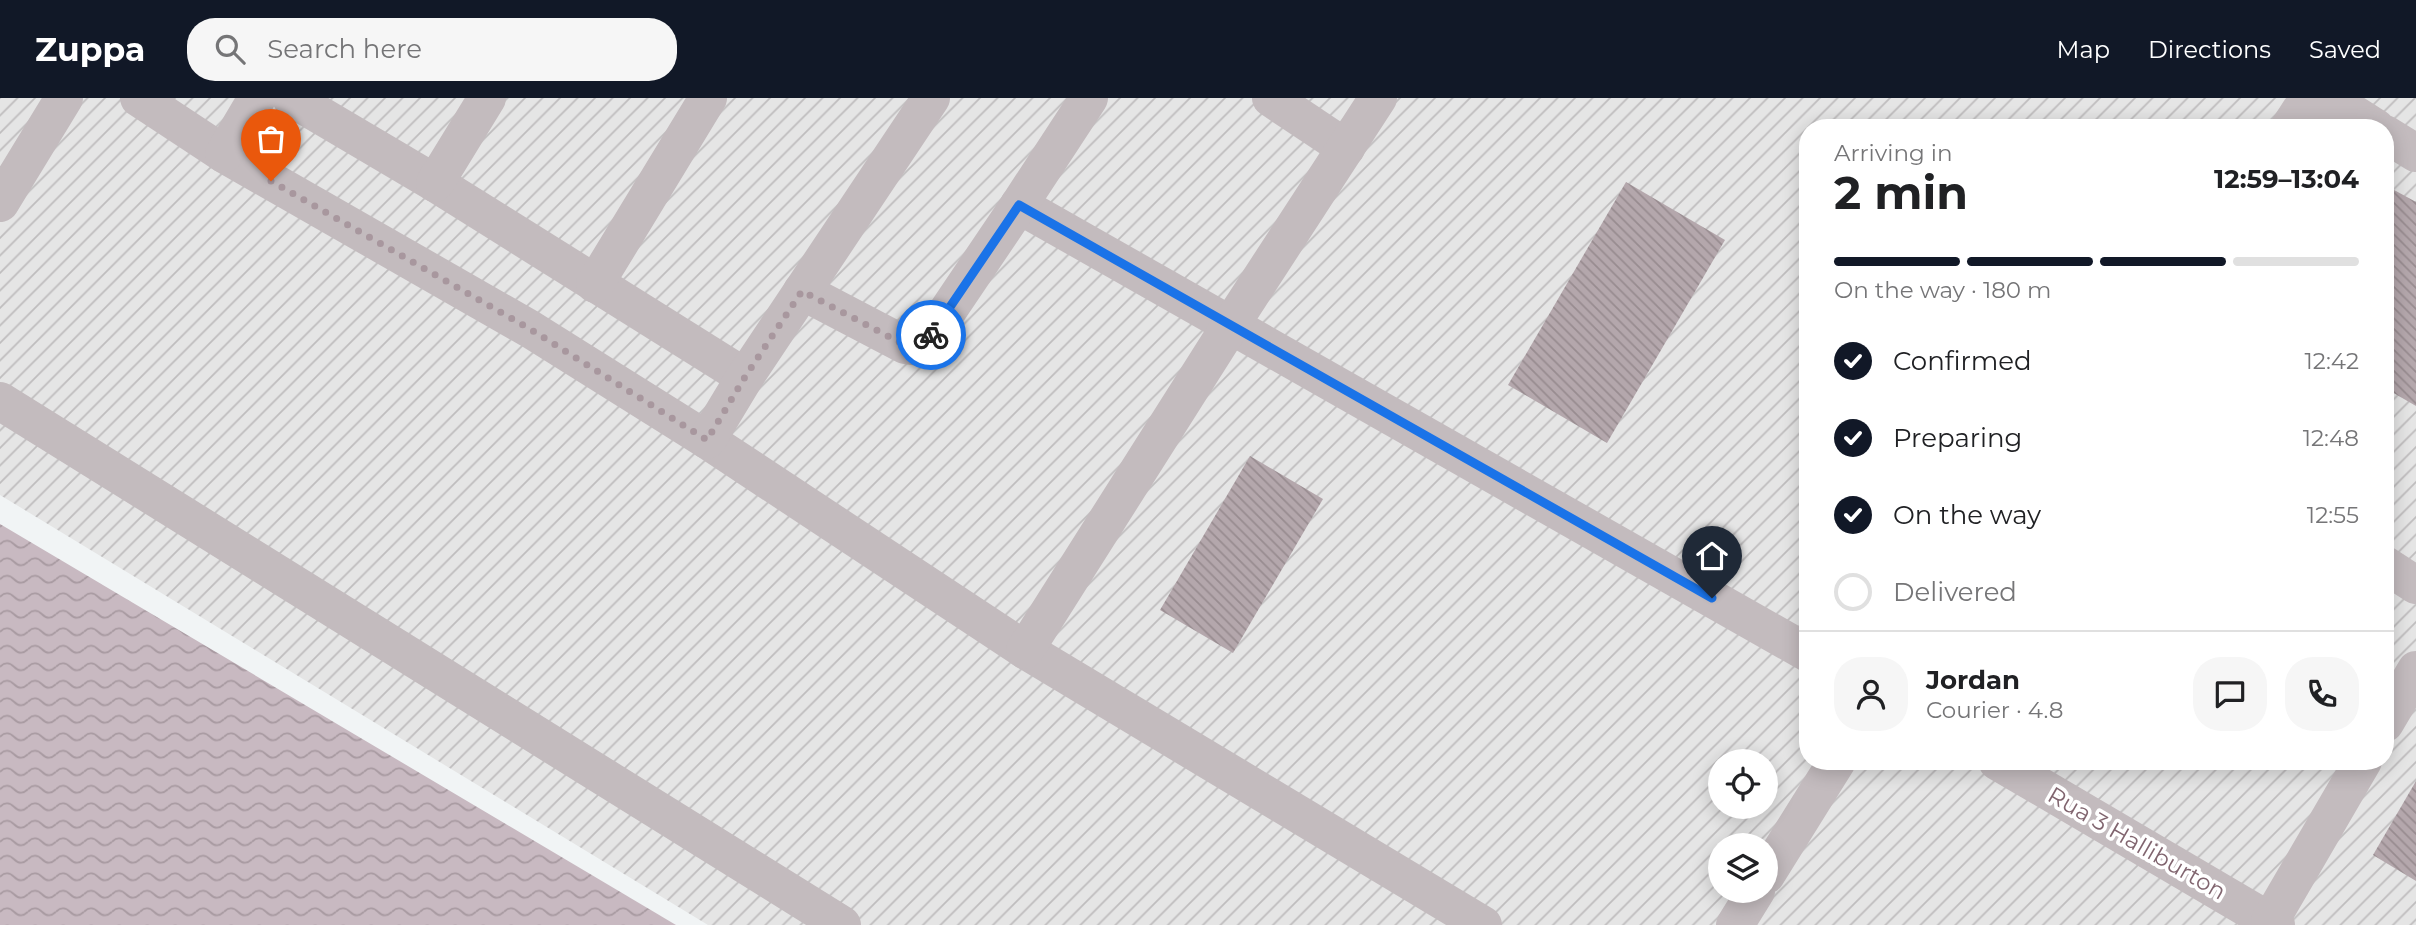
<!DOCTYPE html>
<html lang="en">
<head>
<meta charset="utf-8">
<style>
	body { margin:0; font-family:Montserrat,sans-serif; background:#f6f6f6; color:#202124; height:100vh; display:flex; flex-direction:column; font-size:26px; white-space:nowrap }
	* { box-sizing:border-box; margin:0 }
	p { font-size:23px; color:#757577 }
	.icon { flex:none; width:38px; height:38px; fill:none; stroke:currentColor; stroke-width:2; stroke-linecap:round; stroke-linejoin:round }
	.map { position:relative; flex:1; overflow:hidden }
	.drawer { position:absolute; left:1799px; top:21px; width:595px; height:651px; display:flex; flex-direction:column; background:#fff; border-radius:28px; box-shadow:0 4px 18px #0003 }
	.drawer>* { flex:none }
	.buttons { position:absolute; left:1708px; top:651px; display:grid; gap:14px }
	.buttons a { display:grid; place-items:center; width:70px; height:70px; border-radius:50%; background:#fff; box-shadow:0 4px 18px #0003; font-size:35px }
	.pin { position:absolute; display:grid; place-items:center; width:60px; height:60px; color:#fff; margin:-72px -30px; border-radius:50% 50% 50% 0; rotate:-45deg; box-shadow:0 0 7px #0007 }
	.pin .icon { rotate:45deg }
	.courier { position:absolute; display:grid; place-items:center; width:70px; height:70px; margin:-35px; border:5px solid #1a73e8; border-radius:50%; background:#fff; color:#222; box-shadow:0 2px 9px #0007 }
	.summary em { font-style:normal; font-weight:700 }
	.summary div { display:flex; flex-direction:column-reverse }
	.summary { display:flex; align-items:center; justify-content:space-between; height:119px; padding:0 35px }
	h1 { font-size:46px; font-weight:700; line-height:52px }
	.bar { display:grid; grid-template-columns:repeat(4,1fr); gap:10px 7px; align-content:center; height:84px; padding:0 35px }
	.bar i { height:9px; border-radius:5px; background:#e0e0e0 }
	.bar .active { background:#111827 }
	.bar p { grid-column:span 4 }
	.line { display:flex; align-items:center; gap:18px; padding:0 35px; border-top:2px solid #e0e0e0 }
	.line div { flex:1 }
	.round { display:grid; place-items:center; flex:none; width:74px; height:74px; border-radius:28px; background:#f6f6f6 }
	ol { padding:0 35px; list-style:none }
	li { display:flex; align-items:center; gap:21px; height:77px }
	li p { margin-inline-start:auto }
	li .icon { padding:7px; border-radius:50%; background:#111827; color:#fff; stroke-width:4 }
	li:last-child { color:#757577 }
	li i { width:38px; height:38px; border:4px solid #e0e0e0; border-radius:50% }
	header { display:flex; align-items:center; gap:42px; box-sizing:border-box; height:98px; padding:0 35px; background:#111827; color:#fff }
	header strong { font-size:33px }
	nav { display:flex; gap:38px; margin-inline-start:auto; font-size:24px }
	.search { width:490px; height:63px; background:#f6f6f6; display:flex; align-items:center; gap:18px; box-sizing:border-box; padding:0 24px; border-radius:28px; color:#757577; font-size:26px }
	.map>svg:first-child { display:block }
	.industrial { fill:url(#industrial-furrows); fill-rule:evenodd }
	.water { fill:url(#water-waves) }
	.building { fill:url(#building-back-hatch) }
	.lines { fill:none; stroke-linecap:round; stroke-linejoin:round }
	.minor { stroke:#c3bbbe; stroke-width:38 }
	.done { stroke:#a8979e; stroke-width:7; stroke-dasharray:0 12.6 }
	.route { stroke:#1a73e8; stroke-width:9 }
	.labels { text-anchor:middle; stroke-width:7; stroke-linejoin:round; paint-order:stroke }
	.street-label { font-size:23px; fill:#81656f; stroke:#fff }
</style>
</head>
<body>
<header>
<strong>Zuppa</strong>
<div class="search"><svg class="icon" aria-label="search" viewBox="0 0 24 24"><circle cx="10" cy="10" r="6"/><path d="M15 15l6 6"/></svg>Search here</div>
<nav><a>Map</a><a>Directions</a><a>Saved</a></nav>
</header>
<div class="map">
<svg width="2416" height="827" viewBox="0 0 2416 827">
	<defs>
		<pattern id="industrial-furrows" width="10" height="10" patternUnits="userSpaceOnUse" patternTransform="scale(1.75)"><rect width="10" height="10" fill="#e5e5e5"/><path d="M-1 1l2-2M0 10L10 0M9 11l2-2" fill="none" stroke="#bfbdbe"/></pattern>
		<pattern id="water-waves" width="16" height="10" patternUnits="userSpaceOnUse" patternTransform="scale(1.75)"><rect width="16" height="10" fill="#c8b9c1"/><path d="M0 5q4-4 8 0t8 0" fill="none" stroke="#a89aa1"/></pattern>
		<pattern id="building-back-hatch" width="6" height="6" patternUnits="userSpaceOnUse" patternTransform="scale(1.75)"><rect width="6" height="6" fill="#b4a7ac"/><path d="M-1 5l2 2M0 0l6 6M5-1l2 2" fill="none" stroke="#988c90"/></pattern>
	</defs>
	<rect width="100%" height="100%" fill="#f1f4f5"/>
	<!-- industrial -->
	<path class="industrial" d="M0,0H2416V827H708L0,397ZM1808,30H2385V663H1808ZM1720,663H1766V709H1720ZM1720,747H1766V793H1720Z"/>
	<!-- water -->
	<polygon class="water" points="0,426 676,827 0,827"/>
	<!-- building -->
	<g class="building">
		<polygon points="1626,84 1725,142 1607,345 1508,287"/>
		<polygon points="2385,87 2416,104 2416,308 2385,290"/>
		<polygon points="1250,358 1323,401 1233,555 1160,512"/>
		<polygon points="2416,683 2416,783 2373,757"/>
	</g>
	<g class="lines">
		<!-- minor -->
		<g class="minor">
			<polyline points="139,0 224,56 530,231 707,342 1025,552 1483,827"/>
			<polyline points="291,0 435,85 745,279"/>
			<polyline points="1271,0 1346,50"/>
			<polyline points="2289,30 2300,13 2322,2 2343,9 2376,30"/>
			<polyline points="2385,36 2416,55"/>
			<polyline points="224,56 257,0"/>
			<polyline points="435,85 487,0"/>
			<polyline points="0,105 64,0"/>
			<polyline points="1019,107 1808,555"/>
			<polyline points="595,186 708,0"/>
			<polyline points="802,193 905,247 919,249 926,245 1019,107 1089,0"/>
			<polyline points="0,303 842,827"/>
			<polyline points="707,342 745,279 931,0"/>
			<polyline points="2385,467 2416,487"/>
			<polyline points="1025,552 1230,228 1378,0"/>
			<polyline points="2385,625 2416,572"/>
			<polyline points="1997,663 2276,827"/>
			<polyline points="1766,777 1837,663"/>
			<polyline points="2270,823 2363,663"/>
			<polyline points="1735,827 1756,793"/>
		</g>
	</g>
	<g class="lines">
		<!-- done -->
		<polyline class="done" points="271,83 530,231 707,342 745,279 802,193 905,247 919,249 931,237"/>
		<!-- route -->
		<polyline class="route" points="931,237 1019,107 1712,500"/>
	</g>
	<g class="labels">
		<!-- street labels -->
		<g class="street-label">
			<text transform="translate(2137 745) rotate(30)" y="8">Rua 3 Halliburton</text>
		</g>
	</g>
</svg>
<div class="buttons">
<a><svg class="icon" aria-label="locate" viewBox="0 0 24 24"><circle cx="12" cy="12" r="6"/><path d="M12 2v4M12 18v4M2 12h4M18 12h4"/></svg></a>
<a><svg class="icon" aria-label="layers" viewBox="0 0 24 24"><path d="M12 4l9 5-9 5-9-5zM3 14l9 5 9-5"/></svg></a>
</div>
<div class="pin" style="left:271px;top:83px;background:#ea580c"><svg class="icon" aria-label="bag" viewBox="0 0 24 24"><path d="M5 8h14l-1 12H6zM9 8a3 3 0 0 1 6 0"/></svg></div>
<div class="pin" style="left:1712px;top:500px;background:#1f2937"><svg class="icon" aria-label="home" viewBox="0 0 24 24"><path d="M3 11l9-7 9 7M6 9v11h12V9"/></svg></div>
<div class="courier" style="left:931px;top:237px"><svg class="icon" aria-label="bike" viewBox="0 0 24 24"><circle cx="6" cy="16" r="4"/><circle cx="18" cy="16" r="4"/><path d="M6 16l4-8h5l3 8M10 8l3 8H6M13 5h3"/></svg></div>
<section class="drawer">
<div class="summary"><div><h1>2 min</h1><p>Arriving in</p></div><em>12:59–13:04</em></div>
<div class="bar"><i class="active"></i><i class="active"></i><i class="active"></i><i></i><p>On the way · 180 m</p></div>
<ol>
<li><svg class="icon" aria-label="check" viewBox="0 0 24 24"><path d="M5 12l5 5 9-10"/></svg>Confirmed<p>12:42</p></li>
<li><svg class="icon" aria-label="check" viewBox="0 0 24 24"><path d="M5 12l5 5 9-10"/></svg>Preparing<p>12:48</p></li>
<li><svg class="icon" aria-label="check" viewBox="0 0 24 24"><path d="M5 12l5 5 9-10"/></svg>On the way<p>12:55</p></li>
<li><i></i>Delivered</li>
</ol>
<div class="line" style="height:126px"><a class="round"><svg class="icon" aria-label="person" viewBox="0 0 24 24"><circle cx="12" cy="8" r="4"/><path d="M4 21q1-7 8-7t8 7"/></svg></a><div><b>Jordan</b><p>Courier · 4.8</p></div><a class="round"><svg class="icon" aria-label="chat" viewBox="0 0 24 24"><path d="M4 5h16v11H9l-5 4z"/></svg></a><a class="round"><svg class="icon" aria-label="phone" viewBox="0 0 24 24"><path d="M5 4h4l2 5-3 2q2 4 5 5l2-3 5 2v4C11 20 4 13 5 4z"/></svg></a></div>
</section>
</div>
</body>
</html>
